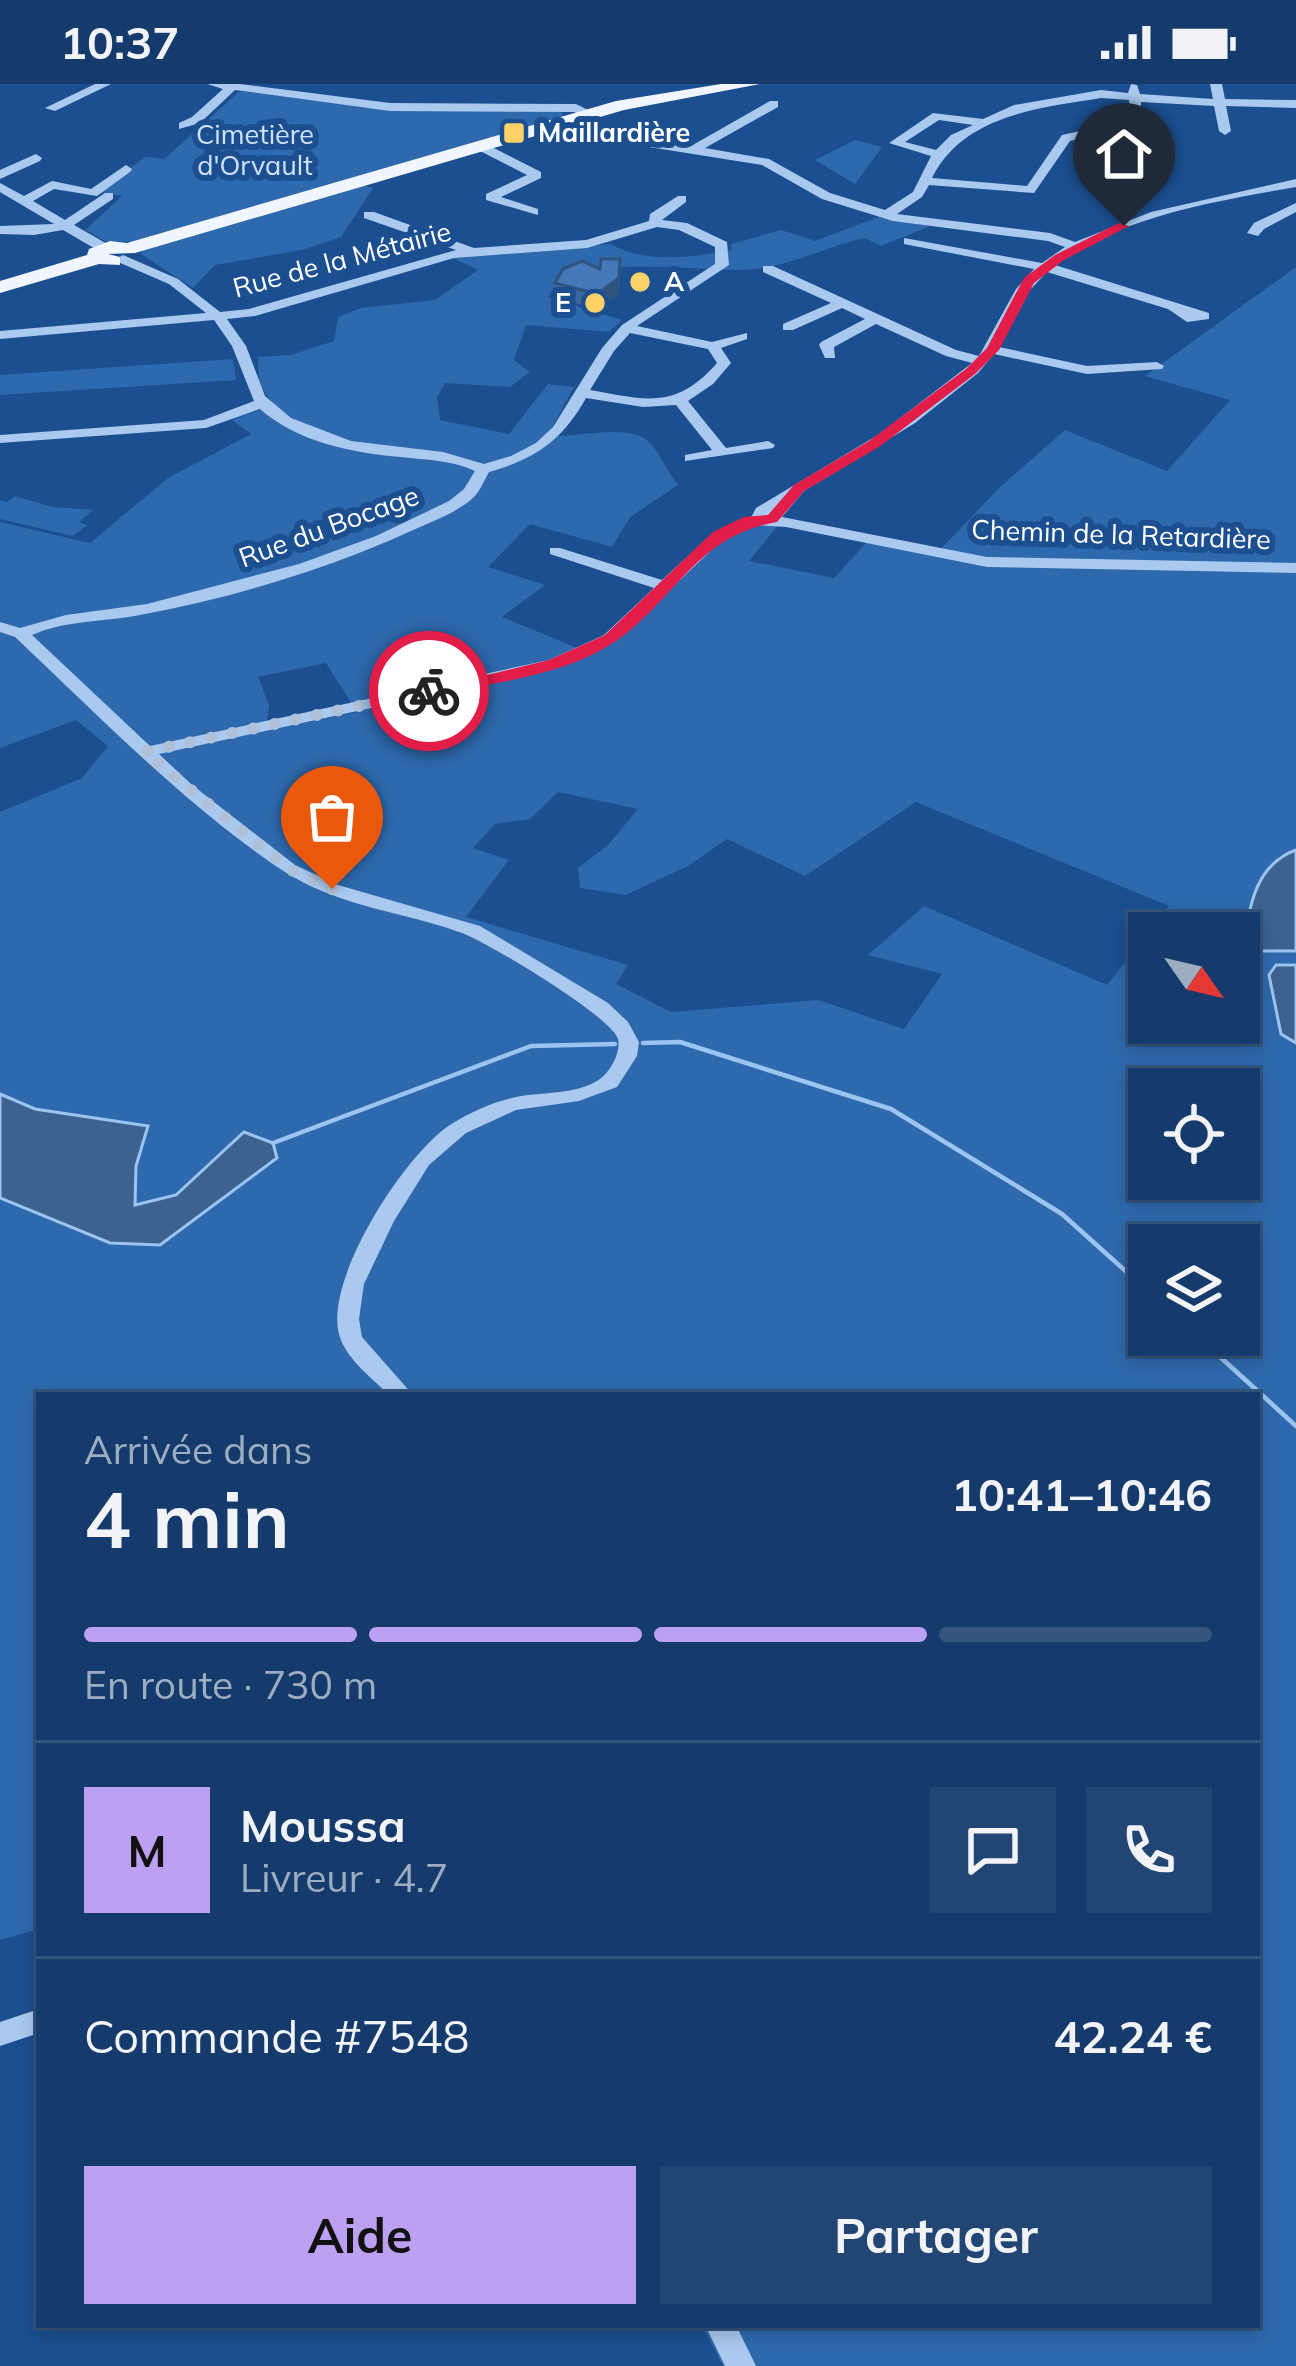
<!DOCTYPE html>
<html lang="fr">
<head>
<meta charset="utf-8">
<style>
	body { margin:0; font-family:Mulish,sans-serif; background:#214673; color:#f1f3f6; height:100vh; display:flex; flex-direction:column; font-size:45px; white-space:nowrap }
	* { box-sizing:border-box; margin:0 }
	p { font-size:39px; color:#9dadc1 }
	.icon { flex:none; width:66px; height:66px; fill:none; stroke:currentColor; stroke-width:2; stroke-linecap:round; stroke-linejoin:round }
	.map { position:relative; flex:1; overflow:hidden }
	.sheet { position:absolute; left:36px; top:1308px; width:1224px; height:936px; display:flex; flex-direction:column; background:#143b6b; border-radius:0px; box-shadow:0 6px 18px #0003,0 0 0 3px #33557e }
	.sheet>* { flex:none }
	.needle { width:78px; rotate:124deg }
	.fabs { position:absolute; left:1128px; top:828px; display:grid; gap:24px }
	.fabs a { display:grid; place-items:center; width:132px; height:132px; border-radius:0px; background:#143b6b; box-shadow:0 6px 18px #0003,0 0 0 3px #33557e; font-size:60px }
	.pin { position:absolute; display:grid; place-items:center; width:102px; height:102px; color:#fff; margin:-123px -51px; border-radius:50% 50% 50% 0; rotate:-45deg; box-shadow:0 0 12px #0007 }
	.pin .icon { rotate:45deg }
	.courier { position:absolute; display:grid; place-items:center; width:120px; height:120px; margin:-60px; border:9px solid #e11d48; border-radius:50%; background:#fff; color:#222; box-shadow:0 3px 15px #0007 }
	.overview em { font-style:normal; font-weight:700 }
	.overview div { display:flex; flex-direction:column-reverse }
	.overview { display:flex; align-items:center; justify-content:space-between; height:204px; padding:0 48px }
	h1 { font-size:78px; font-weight:700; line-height:90px }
	.bar { display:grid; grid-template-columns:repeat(4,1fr); gap:18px 12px; align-content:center; height:144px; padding:0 48px }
	.bar i { height:15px; border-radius:9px; background:#33557e }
	.bar .current { background:#bca0f2 }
	.bar p { grid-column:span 4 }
	.line { display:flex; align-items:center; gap:30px; padding:0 48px; border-top:3px solid #33557e }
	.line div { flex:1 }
	.round { display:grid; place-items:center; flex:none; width:126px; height:126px; border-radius:0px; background:#214673 }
	.cta { display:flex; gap:24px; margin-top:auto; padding:24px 48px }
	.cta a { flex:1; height:138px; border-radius:0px; background:#bca0f2; color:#111; font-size:48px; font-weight:700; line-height:138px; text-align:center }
	.cta a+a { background:#214673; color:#f1f3f6 }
	.status { display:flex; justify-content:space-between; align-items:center; height:84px; padding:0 60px; background:#143b6b; direction:ltr }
	.status svg { height:33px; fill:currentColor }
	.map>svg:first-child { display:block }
	.green { fill:#2e69ad; fill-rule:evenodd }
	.water { fill:#3c6290; stroke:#9cc4f0; stroke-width:3 }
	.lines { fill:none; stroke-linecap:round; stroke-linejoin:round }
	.stream { stroke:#9cc4f0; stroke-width:4.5 }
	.minor { fill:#a9c9ee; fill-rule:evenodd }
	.major { fill:#f0f6ff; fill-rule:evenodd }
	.wall { fill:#3a679d }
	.shaded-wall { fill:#305480 }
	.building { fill:#4478b7; stroke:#305480; stroke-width:3 }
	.route { fill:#e11d48 }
	.done { stroke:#afc1d8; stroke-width:12; stroke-dasharray:0 21.6 }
	.poi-dot { fill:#ffd166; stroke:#1b4f8f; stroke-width:4.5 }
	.labels { text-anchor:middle; stroke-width:12; stroke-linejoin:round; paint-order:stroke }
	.far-poi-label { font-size:27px; font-weight:bold; fill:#fff; stroke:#1b4f8f; text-anchor:start }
	.far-park-label { font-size:27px; fill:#cfe3fa; stroke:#1b4f8f }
	.far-street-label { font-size:27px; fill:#fff; stroke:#1b4f8f }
</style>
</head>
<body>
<div class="status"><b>10:37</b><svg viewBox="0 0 49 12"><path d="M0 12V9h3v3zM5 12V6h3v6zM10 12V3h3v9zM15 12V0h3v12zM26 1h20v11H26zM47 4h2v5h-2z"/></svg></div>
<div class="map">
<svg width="1296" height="2282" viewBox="0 0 1296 2282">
	<rect width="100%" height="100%" fill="#1b4f8f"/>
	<!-- green -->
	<g class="green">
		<polygon points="240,7 372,24 561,25 563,33 133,158 105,157 85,146 122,112 99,108 145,73 164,75"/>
		<polygon points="855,56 882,63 855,100 815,76"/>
		<polygon points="363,101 373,104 341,153 302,166 215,181 193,204 141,170 145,163"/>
		<path d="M879,133L930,142L881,162L865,154C828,162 793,181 755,185C701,191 579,163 548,213L622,236L609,248L526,241L514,276L530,288L510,303L445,299L437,313L440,336L509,350L548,300L574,303L548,351C576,356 631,336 652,361C661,373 668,388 678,401L630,433L612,463L530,440L488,483L545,501L502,533L592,570C657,531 700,444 780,439L749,477L834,494L867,458L935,471L999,404L1065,346L1167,387L1230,316L1145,292L1296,183V766L1279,772L1262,867H1296V881L1276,882L1281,950L1296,959V2282H723L702,2241H1257V1311H39V1845L0,1856V1114L110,1159L160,1161L244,1048L176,1111L135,1121L136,1082L0,1010V728L82,694L108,662L76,636L0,664V438L90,459L168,394L251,350L232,336L274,321L259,300L258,273L291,271L334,257L338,233L361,224L435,216L478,186L453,174L611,160C643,180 697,173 732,166L731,160L781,146L815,157ZM326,579L357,628L274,645L267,636L269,621L258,593ZM558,708L638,725L608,761L578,784L580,804L626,811L688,782L727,755L805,792L916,718L1169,822L1149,849H1239V939H1149V849L1107,901L924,822L868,871L942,890L904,945L818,916L671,928L616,900L628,881L466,833L509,776L473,764L495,740L530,735ZM1149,1005H1239V1095H1149ZM1149,1161H1239V1251H1149Z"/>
		<polygon points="233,275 236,296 0,311 0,291"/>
		<polygon points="15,412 52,423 93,426 79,438 87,441 73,452 0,435 0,416 8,418"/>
	</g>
	<!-- water -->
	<g class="water">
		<path d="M1296,766V867H1262L1245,853C1250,817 1258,780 1296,766Z"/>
		<polygon points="1276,881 1296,881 1296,959 1281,950 1269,891"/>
		<polygon points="0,1010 35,1025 148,1042 136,1082 135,1121 176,1111 244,1048 273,1059 277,1074 160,1161 110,1159 0,1114"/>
	</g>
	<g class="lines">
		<!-- stream -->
		<g class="stream">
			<polyline points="643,959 680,958 891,1025 1062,1130 1149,1208"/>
			<polyline points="273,1059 531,962 615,960"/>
			<polyline points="1196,1251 1296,1342"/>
		</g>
		<!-- minor -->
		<g class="minor">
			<polygon points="95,0 111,0 55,27 45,24"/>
			<polygon points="207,0 240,0 390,19 576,20 596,30 590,34 574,28 390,27 235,6 200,39 179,45 179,39 192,33 223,5"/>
			<path d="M1131,0L1137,1L1140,10L1213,15L1210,0H1222L1225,15L1296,16V24L1226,22L1231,47L1225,51L1219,47L1214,22L1141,18V41L1070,57L1034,109L929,101L922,113L897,130L1050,149L1075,158L1151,128L1296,95V103C1215,117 1119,133 1055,181L1209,229V235L1187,238L1168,225L1047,188L1029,207L999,263L1087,282L1157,278L1164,282L1162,285L1087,290L994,270L978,289L915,339L804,407L782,433L987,473L1296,479V489L987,483L786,443L752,441L723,455L616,557L560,583L159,670L191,700L295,781L338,801L480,842L608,919L628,938L639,958L637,972L617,1003L579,1017L516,1026L466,1049L429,1081L394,1137L364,1200L359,1235L362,1253L413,1311H389C373,1295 349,1277 341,1256C318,1202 407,1066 453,1039C469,1029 493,1018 512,1014C540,1007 575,1012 600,995C611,987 621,968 618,955C612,933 487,858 462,849C416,832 367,826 322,807C284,792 255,767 223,743C149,684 85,619 15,553L0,548V538L20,544L66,531L147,520L299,480L376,452L449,417L464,405L475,387C451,376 426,376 401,373C353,369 297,358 260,325L206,344L0,359V351L204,336L254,317L232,262L214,236L0,255V247L206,229L169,200L118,178L116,175L123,171L178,195L220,228L249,225L456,166L364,134V128H374L474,164L586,156L649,137L650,130L678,112H686V118L662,136L687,139L727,158L729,181L637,242L712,258L747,249V255L721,264L731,279L713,300L688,317L726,364L768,357L775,361L773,364L685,377V371L712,366L676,321L643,323L586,314C562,357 535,375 489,388C485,395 481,405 475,412C459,428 431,438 411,447C325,486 232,514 140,531C104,538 66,536 32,551L150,662L549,576L604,551L654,504L550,470V464H560L662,496L713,449L752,432L756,424L878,351L972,279L946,272L876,240L834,263L835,274H825L819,261L821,258L865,235L842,224L793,246H783V240L831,219L763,188V182H773L956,266L979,272L1016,205L1034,185L909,161L904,160V154L1042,179L1065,163L1048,157L893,137L822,115L762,81L605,56L561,40V34L608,49L691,62L770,17H778V23L705,64L769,75L830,109L885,126L913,108L931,72L889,59L933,29L983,35L1014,21L1101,6L1128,9ZM1101,14L1129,16L1131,36L1062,51L1027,102L932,94C963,31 1039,24 1101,14ZM939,36L973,41L951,51L936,66L905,58ZM657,143L679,146L715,163V180L622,241L602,264L553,343L536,359L511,372L484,380L443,368L351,357L291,334L265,312L246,262L227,235L255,232L454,174L587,164ZM630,249L708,265L717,279C676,326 646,316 590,306L614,267Z"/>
			<polygon points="476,59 484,59 541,88 541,94 501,113 538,125 538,131 486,116 486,110 527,91 476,65"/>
			<polygon points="36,70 42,74 40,77 0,95 0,86"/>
			<polygon points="126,81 132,85 130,88 97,112 54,105 33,117 65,136 105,109 113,109 113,115 74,141 109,161 109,167 99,167 63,146 34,151 0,150 0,142 54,140 0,108 0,99 24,112 52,97 91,105"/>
			<polygon points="1296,119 1296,128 1264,145 1258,152 1247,149 1254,139"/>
			<polygon points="39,1925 39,1949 0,1962 0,1938"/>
			<polygon points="705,2241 736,2241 756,2282 725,2282"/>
		</g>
		<!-- major -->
		<polygon class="major" points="721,0 760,0 624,26 135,169 108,170 120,173 120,181 99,180 0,209 0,197 87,171 89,165 110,157 127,159 616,17"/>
	</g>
	<!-- wall -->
	<polygon class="wall" points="620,191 619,210 597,225 555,214 555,199"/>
	<!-- shaded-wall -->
	<polygon class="shaded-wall" points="620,175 619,210 597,225 597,210"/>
	<!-- building -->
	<polygon class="building" points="601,175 620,175 619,194 597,210 555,199 563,185 582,177 600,185"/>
	<!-- route -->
	<path class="route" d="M1119,139L1129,142L1064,176L1034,199L999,266L975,290L879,363L804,407L777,438C697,451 676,515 616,557C563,593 489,599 429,612L421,607L549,576L605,551L713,448L744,433L768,431L794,401L869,357L966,285L987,264L1024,194L1055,171Z"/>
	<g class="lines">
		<!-- done -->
		<polyline class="done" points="332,805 289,785 144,668 429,607"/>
	</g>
	<!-- markers -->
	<g class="poi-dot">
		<rect x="502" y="37" width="24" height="24" rx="6"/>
		<circle cx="640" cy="198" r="12"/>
		<circle cx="595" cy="219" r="12"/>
	</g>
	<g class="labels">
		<!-- far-poi labels -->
		<g class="far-poi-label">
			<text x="538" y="58">Maillardière</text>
			<text x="664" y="207">A</text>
			<text x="571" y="228" text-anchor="end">E</text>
		</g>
		<!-- far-park labels -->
		<g class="far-park-label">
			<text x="255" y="60">Cimetière<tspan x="255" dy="31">d'Orvault</tspan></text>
		</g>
		<!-- far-street labels -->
		<g class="far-street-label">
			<text transform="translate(342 176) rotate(-15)" y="9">Rue de la Métairie</text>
			<text transform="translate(329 443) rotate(-20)" y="9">Rue du Bocage</text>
			<text transform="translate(1121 451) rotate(2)" y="9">Chemin de la Retardière</text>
		</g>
	</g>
</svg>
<div class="fabs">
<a><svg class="needle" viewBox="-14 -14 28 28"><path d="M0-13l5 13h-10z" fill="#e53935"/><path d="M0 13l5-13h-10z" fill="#9dadc1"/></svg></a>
<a><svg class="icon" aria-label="locate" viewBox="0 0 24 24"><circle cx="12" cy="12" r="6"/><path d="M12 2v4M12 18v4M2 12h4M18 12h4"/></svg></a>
<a><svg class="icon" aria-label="layers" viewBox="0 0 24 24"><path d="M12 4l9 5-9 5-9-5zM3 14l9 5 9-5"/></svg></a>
</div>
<div class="pin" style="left:332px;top:805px;background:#ea580c"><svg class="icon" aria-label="bag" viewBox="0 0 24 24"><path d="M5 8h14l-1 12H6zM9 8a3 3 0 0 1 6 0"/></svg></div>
<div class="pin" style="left:1124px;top:142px;background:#1f2937"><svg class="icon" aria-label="home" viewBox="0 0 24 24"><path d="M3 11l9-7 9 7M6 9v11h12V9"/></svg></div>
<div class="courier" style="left:429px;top:607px"><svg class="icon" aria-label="bike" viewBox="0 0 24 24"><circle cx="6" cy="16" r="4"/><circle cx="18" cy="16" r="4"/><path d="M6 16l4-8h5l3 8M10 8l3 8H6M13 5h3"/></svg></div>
<section class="sheet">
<div class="overview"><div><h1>4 min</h1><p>Arrivée dans</p></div><em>10:41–10:46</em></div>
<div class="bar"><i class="current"></i><i class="current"></i><i class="current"></i><i></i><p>En route · 730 m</p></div>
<div class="line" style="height:216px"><b class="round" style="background:#bca0f2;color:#111">M</b><div><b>Moussa</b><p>Livreur · 4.7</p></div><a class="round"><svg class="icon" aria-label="chat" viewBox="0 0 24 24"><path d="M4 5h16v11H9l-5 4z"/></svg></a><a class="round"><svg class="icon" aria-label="phone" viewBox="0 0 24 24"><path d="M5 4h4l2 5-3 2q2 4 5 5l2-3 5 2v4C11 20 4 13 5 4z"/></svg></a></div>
<div class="line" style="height:156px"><div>Commande #7548</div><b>42.24 €</b></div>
<div class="cta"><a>Aide</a><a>Partager</a></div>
</section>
</div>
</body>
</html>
